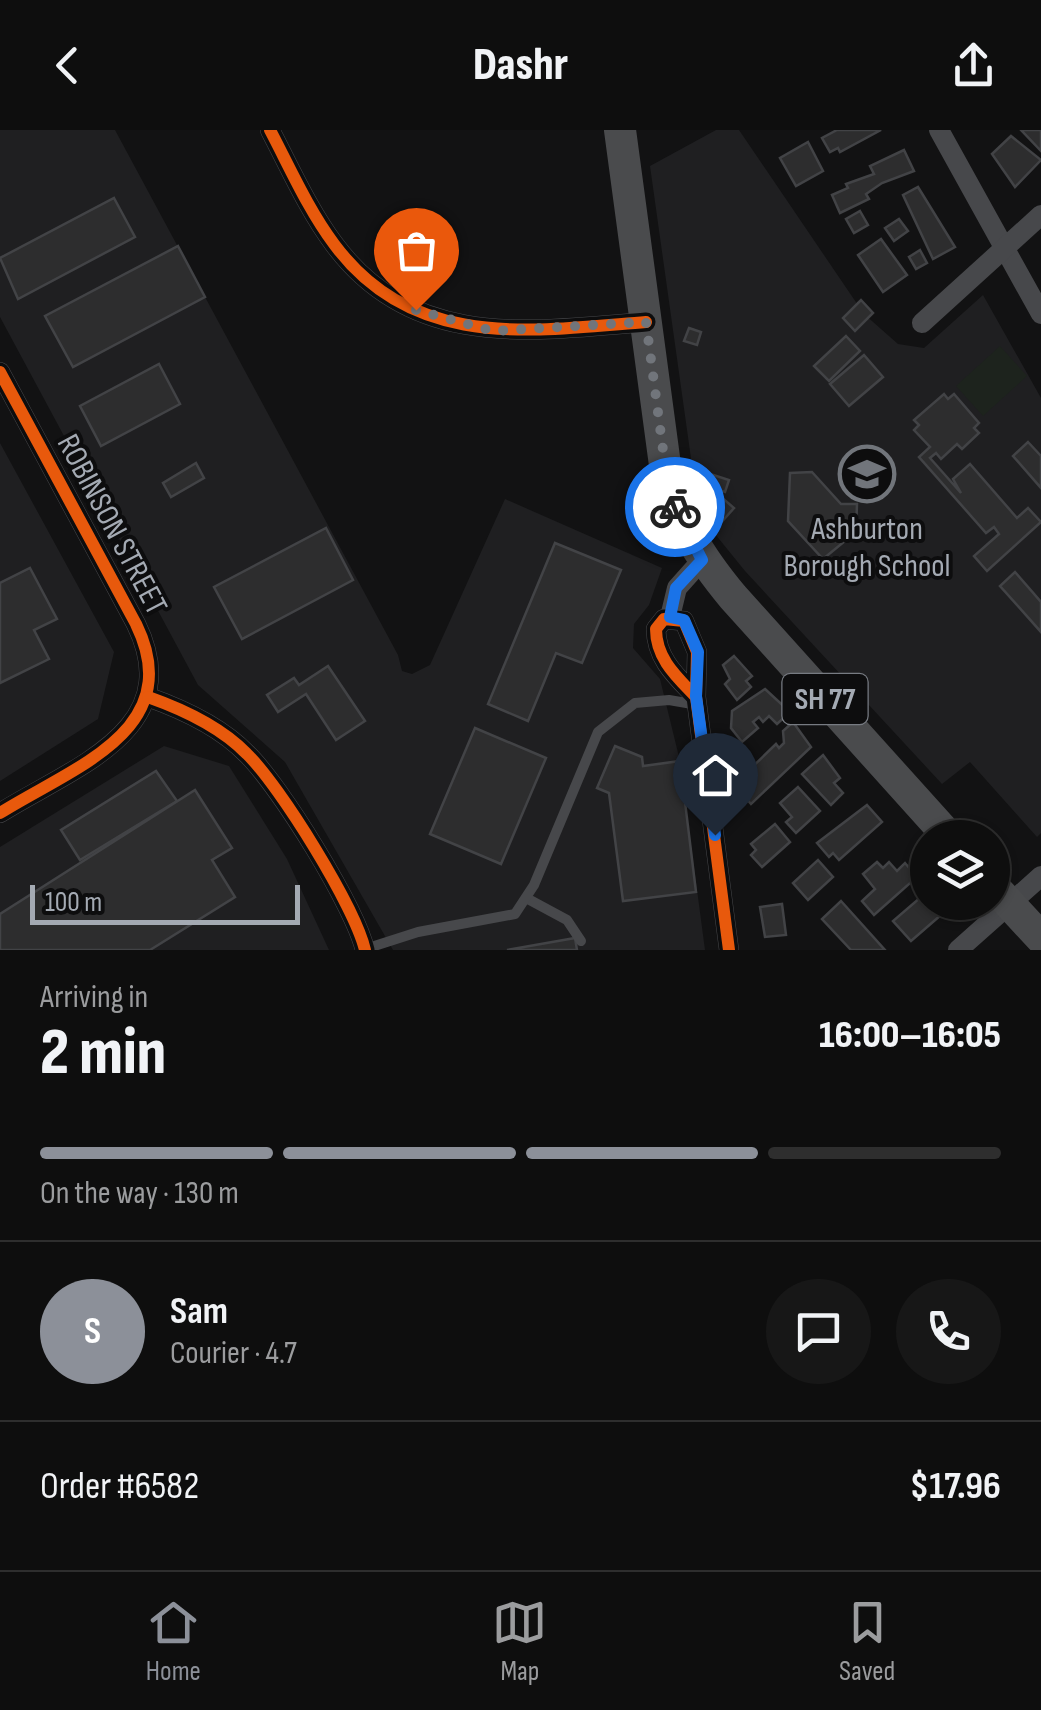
<!DOCTYPE html>
<html lang="en">
<head>
<meta charset="utf-8">
<style>
	body { margin:0; font-family:"Sofia Sans Condensed",sans-serif; background:#171717; color:#f1f3f6; height:100vh; display:flex; flex-direction:column; font-size:38px; white-space:nowrap }
	* { box-sizing:border-box; margin:0 }
	p { font-size:32px; color:#9b9c9e }
	.icon { flex:none; width:55px; height:55px; fill:none; stroke:currentColor; stroke-width:2; stroke-linecap:round; stroke-linejoin:round }
	.map { position:relative; height:820px; overflow:hidden }
	.sheet { display:flex; flex-direction:column; background:#0e0e0e; flex:1 }
	.sheet>* { flex:none }
	.tools { position:absolute; left:910px; top:690px; display:grid; gap:20px }
	.tools a { display:grid; place-items:center; width:100px; height:100px; border-radius:50%; background:#0e0e0e; box-shadow:0 2px 8px #0004,0 0 0 2px #2e2e2e; font-size:50px }
	.scale { position:absolute; left:30px; bottom:25px; width:270px; box-sizing:border-box; padding-left:10px; border:5px solid #a4aab3; border-top:0; font-size:28px; line-height:35px; white-space:nowrap; color:#a4aab3; -webkit-text-stroke:8px #0d0d0e; paint-order:stroke }
	.pin { position:absolute; display:grid; place-items:center; width:85px; height:85px; color:#fff; margin:-102px -42px; border-radius:50% 50% 50% 0; rotate:-45deg; box-shadow:0 0 10px #0007 }
	.pin .icon { rotate:45deg }
	.courier { position:absolute; display:grid; place-items:center; width:100px; height:100px; margin:-50px; border:8px solid #1a73e8; border-radius:50%; background:#fff; color:#222; box-shadow:0 2px 12px #0007 }
	.head em { font-style:normal; font-weight:800 }
	.head div { display:flex; flex-direction:column-reverse }
	.head { display:flex; align-items:center; justify-content:space-between; height:170px; padding:0 40px }
	h1 { font-size:65px; font-weight:800; line-height:75px }
	.bar { display:grid; grid-template-columns:repeat(4,1fr); gap:15px 10px; align-content:center; height:120px; padding:0 40px }
	.bar i { height:12px; border-radius:8px; background:#2e2e2e }
	.bar .active { background:#8c9099 }
	.bar p { grid-column:span 4 }
	.line { display:flex; align-items:center; gap:25px; padding:0 40px; border-top:2px solid #2e2e2e }
	.line div { flex:1 }
	.round { display:grid; place-items:center; flex:none; width:105px; height:105px; border-radius:52px; background:#171717 }
	header { display:flex; justify-content:space-between; align-items:center; height:130px; padding:0 40px; background:#0e0e0e; font-size:45px; font-weight:800 }
	.menu { display:flex; justify-content:space-around; align-items:center; height:140px; border-top:2px solid #2e2e2e; background:#0e0e0e; font-size:28px; color:#9b9c9e }
	.menu a { display:grid; justify-items:center; gap:5px }
	.menu .active { color:#8c9099 }
	.map>svg:first-child { display:block }
	.built { fill:#1f1f21 }
	.green { fill:#1d231d }
	.building { fill:#2d2d2e; stroke:#424346; stroke-width:2.5 }
	.lines { fill:none; stroke-linecap:round; stroke-linejoin:round }
	.lane { stroke:#47484b; stroke-width:10 }
	.street { stroke:#47484b; stroke-width:20 }
	.primary { stroke:#4a4b4d; stroke-width:32 }
	.cycleway-casing { stroke:#0d0d0e; stroke-width:19 }
	.cycleway { stroke:#e8590c; stroke-width:12 }
	.done { stroke:#71757b; stroke-width:10; stroke-dasharray:0 18 }
	.route { stroke:#1a73e8; stroke-width:12 }
	.labels { text-anchor:middle; stroke-width:8; stroke-linejoin:round; paint-order:stroke }
	.shield { fill:#0d0d0e; stroke:#777b82; stroke-width:2.5 }
	.shield-label { font-size:30px; font-weight:bold; fill:#a4aab3 }
	.street-label { font-size:32px; fill:#a4aab3; stroke:#0d0d0e }
	.poi-label { font-size:32px; fill:#a4aab3; stroke:#0d0d0e }
</style>
</head>
<body>
<header><svg class="icon" aria-label="back" viewBox="0 0 24 24"><path d="M15 5l-7 7 7 7"/></svg>Dashr<svg class="icon" aria-label="share" viewBox="0 0 24 24"><path d="M12 15V3M7 8l5-5 5 5M5 13v7h14v-7"/></svg></header>
<div class="map">
<svg width="1041" height="820" viewBox="0 0 1041 820">
	<rect width="100%" height="100%" fill="#121213"/>
	<!-- built -->
	<g class="built">
		<polygon points="0,0 115,0 398,525 402,541 412,544 430,535 505,369 662,438 649,475 634,494 633,518 660,549 680,631 705,820 393,820 285,632 198,555 0,187"/>
		<polygon points="716,0 739,0 864,184 898,214 924,218 983,165 1041,268 1041,703 1037,707 970,632 942,654 745,441 715,404 696,364 650,36"/>
		<polygon points="0,313 114,522 98,589 0,651"/>
		<polygon points="164,616 229,636 287,729 329,820 0,820 0,717"/>
	</g>
	<!-- green -->
	<polygon class="green" points="1000,216 1027,246 983,286 956,256"/>
	<!-- building -->
	<g class="building">
		<polygon points="837,0 881,0 840,22 838,18 830,22 822,8"/>
		<polygon points="1021,0 1041,0 1041,21"/>
		<polygon points="1011,6 1041,30 1015,57 992,24"/>
		<polygon points="808,12 823,41 796,56 780,28"/>
		<polygon points="904,20 914,41 882,53 866,64 869,69 840,83 832,65 848,58 846,54 874,44 870,36"/>
		<polygon points="918,57 955,117 933,129 903,65"/>
		<polygon points="114,68 135,107 18,169 0,128"/>
		<polygon points="860,81 868,95 854,103 846,89"/>
		<polygon points="899,89 908,101 894,111 885,98"/>
		<polygon points="881,109 907,145 883,162 858,125"/>
		<polygon points="178,116 205,167 73,237 45,186"/>
		<polygon points="920,120 927,133 916,139 909,127"/>
		<polygon points="861,170 873,183 855,201 843,188"/>
		<polygon points="689,198 701,202 697,215 684,211"/>
		<polygon points="846,206 860,221 829,251 814,236"/>
		<polygon points="864,225 883,247 849,276 830,254"/>
		<polygon points="159,234 180,274 101,316 80,276"/>
		<polygon points="944,264 948,269 954,264 979,293 974,298 979,303 962,319 957,314 941,329 936,323 930,328 961,363 953,349 970,334 1017,388 1028,378 1041,392 987,441 974,426 999,404 994,397 986,403 919,327 930,317 914,300 919,295 914,290"/>
		<polygon points="1028,312 1041,326 1041,358 1013,326"/>
		<polygon points="196,333 204,348 171,367 163,353"/>
		<polygon points="704,342 729,350 725,362 700,354"/>
		<polygon points="812,342 841,374 857,374 856,402 823,429 788,391 790,343"/>
		<polygon points="720,366 734,378 719,395 706,383"/>
		<polygon points="326,398 353,450 242,509 214,457"/>
		<polygon points="555,413 621,440 582,533 556,523 528,591 488,574"/>
		<polygon points="30,438 57,489 34,500 49,529 0,553 0,453"/>
		<polygon points="1015,442 1041,472 1041,502 1000,456"/>
		<polygon points="734,526 752,546 746,551 751,557 737,570 725,554 730,549 723,535"/>
		<polygon points="328,536 365,591 336,610 306,564 278,582 267,565 294,548 299,555"/>
		<polygon points="765,559 790,582 777,594 769,586 763,592 759,587 753,592 758,598 742,612 731,598 732,581"/>
		<polygon points="793,592 811,617 751,674 744,666 748,652 742,647 776,614 779,618 784,613 783,601"/>
		<polygon points="475,598 546,628 501,734 430,704"/>
		<polygon points="615,616 642,627 643,636 680,631 696,762 623,771 609,663 597,658"/>
		<polygon points="823,625 840,648 834,653 843,663 831,675 802,644"/>
		<polygon points="156,641 177,671 80,730 61,700"/>
		<polygon points="798,657 820,681 796,703 786,692 792,687 780,673"/>
		<polygon points="195,660 232,718 212,730 235,767 150,820 0,820 0,784"/>
		<polygon points="867,675 882,692 839,730 833,723 829,727 817,713"/>
		<polygon points="775,694 790,712 762,737 751,725 756,720 751,714"/>
		<polygon points="818,730 833,747 808,770 793,753"/>
		<polygon points="877,732 883,738 889,732 897,741 905,733 917,747 874,785 862,771 875,759 863,744"/>
		<polygon points="928,761 928,772 956,772 911,811 893,791"/>
		<polygon points="841,771 885,820 851,820 822,789"/>
		<polygon points="782,774 786,805 765,807 760,777"/>
		<polygon points="575,808 577,820 507,820"/>
	</g>
	<g class="lines">
		<!-- lane -->
		<g class="lane">
			<polyline points="528,769 567,790 581,811"/>
			<polyline points="365,819 418,802 515,784 534,755 598,602 635,573 669,570 698,575"/>
		</g>
		<!-- street -->
		<g class="street">
			<path d="M270,0C290,38 308,79 334,114C413,221 532,201 646,192"/>
			<polyline points="939,0 1041,184"/>
			<polyline points="922,193 1041,85"/>
			<path d="M0,242L136,494C188,600 73,637 0,683"/>
			<polyline points="670,487 677,458 702,430"/>
			<path d="M148,567C182,579 222,598 247,624C280,656 355,777 365,820"/>
			<path d="M696,567C677,547 656,529 656,499L664,489L684,491L697,522L696,567L729,820"/>
			<polyline points="958,820 1041,746"/>
		</g>
		<!-- primary -->
		<g class="primary">
			<path d="M620,0L665,335C676,389 698,425 733,467L950,708"/>
			<polyline points="992,755 1041,808"/>
		</g>
		<!-- cycleway casing -->
		<g class="cycleway-casing">
			<g id="cycleway">
				<path d="M270,0C290,38 308,79 334,114C413,221 532,201 646,192"/>
				<path d="M0,242L136,494C188,600 73,637 0,683"/>
				<path d="M148,567C182,579 222,598 247,624C280,656 355,777 365,820"/>
				<path d="M696,567C677,547 656,529 656,499L664,489L684,491L697,522L696,567L729,820"/>
			</g>
		</g>
		<!-- cycleway -->
		<use href="#cycleway" class="cycleway"/>
	</g>
	<g class="lines">
		<!-- done -->
		<polyline class="done" points="416,180 493,201 646,192 665,335 675,377"/>
		<!-- route -->
		<polyline class="route" points="675,377 702,430 676,458 670,487 684,490 698,522 696,566 715,705"/>
	</g>
	<!-- icons -->
	<defs>
		<g id="school-ring" transform="scale(2.875)"><circle r="9.5" fill="#0d0d0e" stroke="#71757b" stroke-width="1.5"/><path d="M0-5L7-2L0 1L-7-2ZM-4 1L0 2.5L4 1V4Q0 6-4 4Z" fill="#71757b"/></g>
	</defs>
	<g fill-rule="evenodd">
		<use href="#school-ring" x="867" y="344"/>
	</g>
	<g class="labels">
		<!-- shield labels -->
		<rect class="shield" x="782.5" y="544" width="85" height="50" rx="8"/>
		<g class="shield-label">
			<text x="825" y="579">SH 77</text>
		</g>
		<!-- street labels -->
		<g class="street-label">
			<text transform="translate(113 394) rotate(62)" y="11">ROBINSON STREET</text>
		</g>
		<!-- poi labels -->
		<g class="poi-label">
			<text x="867" y="409">Ashburton<tspan x="867" dy="37">Borough School</tspan></text>
		</g>
	</g>
</svg>
<div class="tools">
<a><svg class="icon" aria-label="layers" viewBox="0 0 24 24"><path d="M12 4l9 5-9 5-9-5zM3 14l9 5 9-5"/></svg></a>
</div>
<div class="scale">100 m</div>
<div class="pin" style="left:416px;top:180px;background:#ea580c"><svg class="icon" aria-label="bag" viewBox="0 0 24 24"><path d="M5 8h14l-1 12H6zM9 8a3 3 0 0 1 6 0"/></svg></div>
<div class="pin" style="left:715px;top:705px;background:#1f2937"><svg class="icon" aria-label="home" viewBox="0 0 24 24"><path d="M3 11l9-7 9 7M6 9v11h12V9"/></svg></div>
<div class="courier" style="left:675px;top:377px"><svg class="icon" aria-label="bike" viewBox="0 0 24 24"><circle cx="6" cy="16" r="4"/><circle cx="18" cy="16" r="4"/><path d="M6 16l4-8h5l3 8M10 8l3 8H6M13 5h3"/></svg></div>
</div>
<section class="sheet">
<div class="head"><div><h1>2 min</h1><p>Arriving in</p></div><em>16:00–16:05</em></div>
<div class="bar"><i class="active"></i><i class="active"></i><i class="active"></i><i></i><p>On the way · 130 m</p></div>
<div class="line" style="height:180px"><b class="round" style="background:#8c9099;color:#fff">S</b><div><b>Sam</b><p>Courier · 4.7</p></div><a class="round"><svg class="icon" aria-label="chat" viewBox="0 0 24 24"><path d="M4 5h16v11H9l-5 4z"/></svg></a><a class="round"><svg class="icon" aria-label="phone" viewBox="0 0 24 24"><path d="M5 4h4l2 5-3 2q2 4 5 5l2-3 5 2v4C11 20 4 13 5 4z"/></svg></a></div>
<div class="line" style="height:130px"><div>Order #6582</div><b>$17.96</b></div>
</section>
<nav class="menu">
<a class="active"><svg class="icon" aria-label="home" viewBox="0 0 24 24"><path d="M3 11l9-7 9 7M6 9v11h12V9"/></svg>Home</a>
<a><svg class="icon" aria-label="map" viewBox="0 0 24 24"><path d="M3 6l6-2 6 2 6-2v14l-6 2-6-2-6 2zM9 4v14M15 6v14"/></svg>Map</a>
<a><svg class="icon" aria-label="saved" viewBox="0 0 24 24"><path d="M7 4h10v16l-5-4-5 4z"/></svg>Saved</a>
</nav>
</body>
</html>
